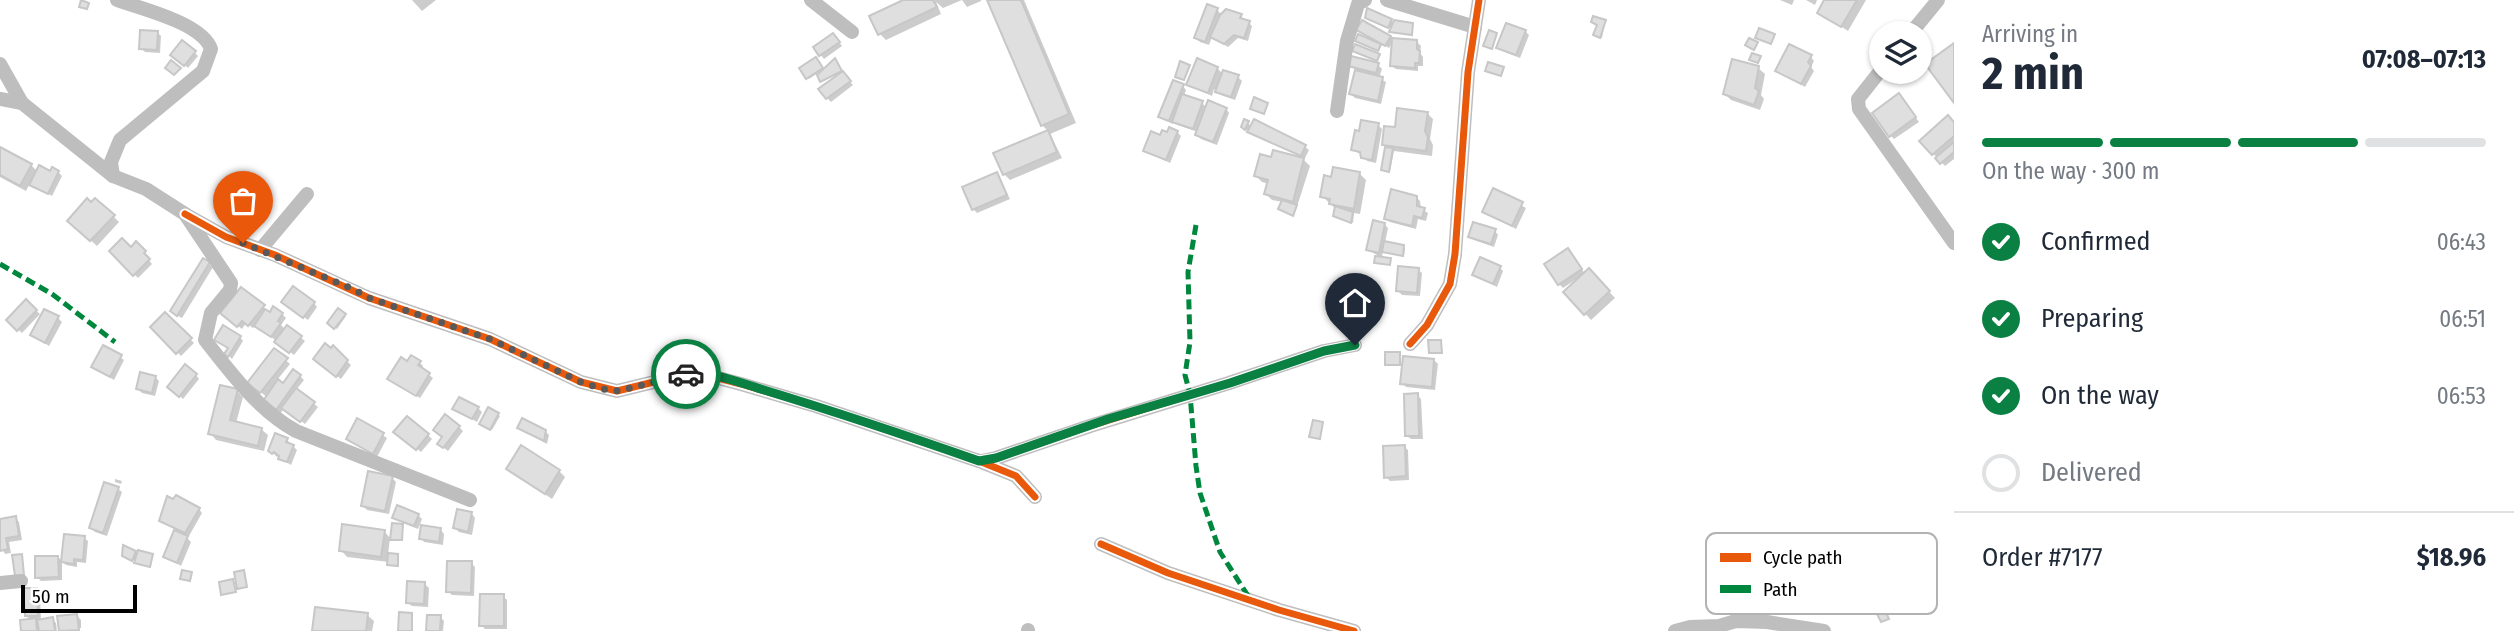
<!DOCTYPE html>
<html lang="en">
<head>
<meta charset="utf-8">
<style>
	body { margin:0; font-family:"Fira Sans Condensed",sans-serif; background:#f6f6f7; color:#1f2937; height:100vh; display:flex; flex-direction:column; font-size:26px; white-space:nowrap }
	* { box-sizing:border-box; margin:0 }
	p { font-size:23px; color:#747a83 }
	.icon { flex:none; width:38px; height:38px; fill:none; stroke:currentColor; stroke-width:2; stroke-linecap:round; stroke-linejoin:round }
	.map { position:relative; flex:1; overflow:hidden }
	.side { display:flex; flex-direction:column; background:#fff; width:560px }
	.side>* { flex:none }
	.tools { position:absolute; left:1869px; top:21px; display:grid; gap:14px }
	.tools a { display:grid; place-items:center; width:63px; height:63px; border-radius:50%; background:#fff; box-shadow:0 2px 5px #0004; font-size:35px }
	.scale { position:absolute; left:21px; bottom:18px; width:116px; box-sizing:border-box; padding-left:7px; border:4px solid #000; border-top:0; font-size:19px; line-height:24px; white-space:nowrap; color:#000; -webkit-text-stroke:5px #fff; paint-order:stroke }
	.pin { position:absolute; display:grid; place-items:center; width:60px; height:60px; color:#fff; margin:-72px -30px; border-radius:50% 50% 50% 0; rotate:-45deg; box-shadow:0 0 7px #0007 }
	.pin .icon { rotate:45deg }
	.courier { position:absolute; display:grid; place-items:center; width:70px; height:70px; margin:-35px; border:5px solid #0b8043; border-radius:50%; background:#fff; color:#222; box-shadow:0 2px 9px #0007 }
	.head em { font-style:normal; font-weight:700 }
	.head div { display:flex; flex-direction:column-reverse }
	.head { display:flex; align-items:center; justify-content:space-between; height:119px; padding:0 28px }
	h1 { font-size:46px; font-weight:700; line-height:52px }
	.bar { display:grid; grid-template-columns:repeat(4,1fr); gap:10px 7px; align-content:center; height:84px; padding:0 28px }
	.bar i { height:9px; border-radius:5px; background:#e0e1e3 }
	.bar .current { background:#0b8043 }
	.bar p { grid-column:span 4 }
	.line { display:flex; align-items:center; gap:18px; padding:0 28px; border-top:2px solid #e0e1e3 }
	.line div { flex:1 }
	ol { padding:0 28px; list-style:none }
	li { display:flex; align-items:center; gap:21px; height:77px }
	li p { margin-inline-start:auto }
	li .icon { padding:7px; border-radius:50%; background:#0b8043; color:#fff; stroke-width:4 }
	li:last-child { color:#747a83 }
	li i { width:38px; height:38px; border:4px solid #e0e1e3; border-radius:50% }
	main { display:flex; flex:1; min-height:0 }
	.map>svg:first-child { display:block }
	.shadow { fill:#0003 }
	.building { fill:#dfdfdf; stroke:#c7c7c7; stroke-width:2 }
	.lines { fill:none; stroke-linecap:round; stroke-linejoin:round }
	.street { stroke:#bebebe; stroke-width:14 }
	.quiet { stroke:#00873e; stroke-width:5; stroke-dasharray:10 5; stroke-linecap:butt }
	.cycleway-casing { stroke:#fff; stroke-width:11 }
	.cycleway { stroke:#e8590c; stroke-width:7 }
	.done { stroke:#595959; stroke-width:7; stroke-dasharray:0 12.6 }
	.route { stroke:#0b8043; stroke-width:9 }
	.key { fill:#fff; stroke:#b2b2b2; stroke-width:2 }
	.key-label { font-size:19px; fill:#000 }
</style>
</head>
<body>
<main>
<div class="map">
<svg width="1954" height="631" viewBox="0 0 1954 631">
	<rect width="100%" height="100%" fill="#fff"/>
	<!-- shadow -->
	<g class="shadow">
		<polygon points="412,0 436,0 422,11"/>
		<polygon points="907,0 962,0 943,8 936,2 941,14 886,40 880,34"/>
		<polygon points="962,0 981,0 981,1 967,7"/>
		<polygon points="989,0 1024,0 1076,123 1050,134 1062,158 1010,180 1004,174 1048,131 1042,125"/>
		<polygon points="1780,0 1794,0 1792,5"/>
		<polygon points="1806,0 1817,0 1815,5"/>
		<polygon points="1826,0 1866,0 1848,31 1819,12"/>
		<polygon points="1217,10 1222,15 1241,15 1244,21 1249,23 1252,26 1248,41 1238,38 1228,47 1212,37 1209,45 1200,42 1196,38"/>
		<polygon points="1368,19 1412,24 1413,35 1392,33 1392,29"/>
		<polygon points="1605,22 1602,38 1597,36"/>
		<polygon points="1358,30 1390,37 1392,40 1417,42 1421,46 1420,53 1423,57 1423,66 1418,66 1418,71 1396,69 1392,66 1393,41 1389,48 1382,44 1379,51 1359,42 1371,42 1372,39"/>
		<polygon points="1525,31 1529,35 1520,58 1502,51 1498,47"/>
		<polygon points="157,32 161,36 160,53 145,52 141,48"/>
		<polygon points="837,39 842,46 824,59 815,48"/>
		<polygon points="195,53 198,56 188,68 173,55"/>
		<polygon points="1811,57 1814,61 1811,67 1814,71 1805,87 1777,70"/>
		<polygon points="815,59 824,71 836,62 842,73 853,85 831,102 827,98 836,75 822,82 818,73 809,79 801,68"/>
		<polygon points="1378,65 1382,69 1379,78 1386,82 1381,104 1355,98 1351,94 1357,70 1350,66"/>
		<polygon points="1217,68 1223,74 1238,77 1242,81 1235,100 1221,95 1214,89 1212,96 1188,85"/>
		<polygon points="1758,68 1765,74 1761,95 1764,99 1760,110 1731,100 1725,94"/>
		<polygon points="1183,86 1186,90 1184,96 1202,103 1207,108 1226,109 1229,113 1217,145 1201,139 1197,135 1198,132 1178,125 1174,121 1173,124 1164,120 1160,116"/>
		<polygon points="1902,99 1919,122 1894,139 1891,136"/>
		<polygon points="1427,113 1433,119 1430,139 1433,145 1432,156 1394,151 1390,172 1384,171 1387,147 1384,145 1396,129"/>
		<polygon points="1245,121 1252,127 1305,147 1309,150 1304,160 1310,166 1294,216 1281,210 1283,202 1272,200 1266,194 1269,184 1262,182 1256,176 1272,159 1301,159 1302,157 1253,135 1244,128"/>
		<polygon points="1954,124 1954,159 1945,166 1921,141"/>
		<polygon points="1378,125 1382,129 1376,163 1367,161 1362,155 1353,150"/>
		<polygon points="1177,132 1181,136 1170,163 1145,151 1160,137"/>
		<polygon points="0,149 31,165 38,172 58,172 62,176 52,196 30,183 26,191 0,177"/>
		<polygon points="997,174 1010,199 977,213 973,209"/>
		<polygon points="1360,174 1366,180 1360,214 1354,213 1353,223 1336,217 1336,209 1322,196 1333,179"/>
		<polygon points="1494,190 1526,208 1516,229 1484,211"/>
		<polygon points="1416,197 1420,201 1421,209 1428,213 1426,221 1418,219 1416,229 1390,222 1386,219"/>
		<polygon points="113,216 119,222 97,246 76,227"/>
		<polygon points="1384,224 1388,228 1385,243 1405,248 1404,256 1383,251 1382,258 1390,259 1391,265 1377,264 1377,255 1368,250"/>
		<polygon points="1495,231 1498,235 1494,247 1474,240 1470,236"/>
		<polygon points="136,244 148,256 147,258 152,264 138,278 111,251 131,249"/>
		<polygon points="1572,254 1585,274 1589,270 1615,298 1591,320 1565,292 1576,282 1575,280 1563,288 1559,284"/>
		<polygon points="203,260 213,267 182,318 176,315"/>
		<polygon points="1500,268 1503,271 1497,287 1474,275"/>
		<polygon points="1418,270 1422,273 1420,296 1402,295 1398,291"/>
		<polygon points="26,302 40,314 22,333 8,320"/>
		<polygon points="314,303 317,307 308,320 287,305"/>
		<polygon points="263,306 266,311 282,314 286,318 281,325 286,330 288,327 305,341 294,355 256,325 253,328 246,323 242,329 226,317"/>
		<polygon points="339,310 346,316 337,329 329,323"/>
		<polygon points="165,314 194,343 181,356 152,327"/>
		<polygon points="58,318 62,322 49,346 32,335"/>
		<polygon points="240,337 243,341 232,359 227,354 229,349 220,343"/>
		<polygon points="333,348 351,365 341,379 319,363"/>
		<polygon points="274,350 290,364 277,380 284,385 300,376 304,380 296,390 318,407 305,424 284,408 281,413 269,405 268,398 253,386"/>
		<polygon points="120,357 124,360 114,380 93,367"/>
		<polygon points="1434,360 1438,364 1435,390 1406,387 1402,383"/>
		<polygon points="419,362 423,366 421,369 433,378 420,398 389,379 407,363"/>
		<polygon points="196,375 199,379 183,399 173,390"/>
		<polygon points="155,377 159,381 155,396 142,393 138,389"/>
		<polygon points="237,391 243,397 236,423 261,429 268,435 264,451 216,440 210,433"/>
		<polygon points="1417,395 1421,399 1423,439 1411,439 1407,436"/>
		<polygon points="478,408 482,412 477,422 454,409"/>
		<polygon points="489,409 500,416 492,430 482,425"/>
		<polygon points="358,420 387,438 377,457 348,439"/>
		<polygon points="459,427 463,431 448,451 443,447 444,438"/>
		<polygon points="519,427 545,431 549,435 547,444"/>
		<polygon points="400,435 428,435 432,439 421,452"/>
		<polygon points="287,440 297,450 291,465 280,458 282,451 277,457 270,450"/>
		<polygon points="1404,447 1408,450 1409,480 1390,481 1386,477"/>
		<polygon points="508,469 559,471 565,477 552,499"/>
		<polygon points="392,478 396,482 389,514 367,510 363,506"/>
		<polygon points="115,479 122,481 121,484 115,482"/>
		<polygon points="118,489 122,492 107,536 95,532 91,528"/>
		<polygon points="199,509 202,513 189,536 182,533 191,542 181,566 165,556 176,530 161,521"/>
		<polygon points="472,514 475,518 472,535 459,532 455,528"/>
		<polygon points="418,515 422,519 418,529 398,521 394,517"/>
		<polygon points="15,518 19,522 22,540 9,542 11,553 5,554 0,545 0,521"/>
		<polygon points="441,530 444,534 443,545 424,542 421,538"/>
		<polygon points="384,531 390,538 388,555 399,557 399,567 391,566 389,562 347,557 341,550"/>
		<polygon points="84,538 88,541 86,563 77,562 77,567 66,565 63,562"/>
		<polygon points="135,552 138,555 152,556 151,567 125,557"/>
		<polygon points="58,557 62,561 62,580 41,581 37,577"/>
		<polygon points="471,563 475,567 474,596 452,595 448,591"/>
		<polygon points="425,584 429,588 428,607 412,606 408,603"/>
		<polygon points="36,589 40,593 41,621 52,619 56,623 57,631 23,631 31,620 26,616"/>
		<polygon points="503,596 507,600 507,629 485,629 481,625"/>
		<polygon points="367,615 374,621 372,631 314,631"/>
		<polygon points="77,616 81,620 81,628 60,631 59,617"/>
		<polygon points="440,617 444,621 443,631 428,631"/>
	</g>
	<!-- building -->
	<g class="building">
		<polygon points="81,0 89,3 87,9 79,7"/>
		<polygon points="903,0 933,0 937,7 878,35 869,16"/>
		<polygon points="987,0 1021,0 1069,114 1041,126"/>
		<polygon points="1824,0 1857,0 1841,27 1817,13"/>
		<polygon points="1207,4 1218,8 1205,42 1194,38"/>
		<polygon points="1367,8 1392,19 1388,28 1365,18"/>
		<polygon points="1226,9 1242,14 1240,18 1250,21 1244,38 1234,35 1224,44 1210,37 1220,15"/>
		<polygon points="1593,16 1606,20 1600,38 1593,35 1597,25 1591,22"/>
		<polygon points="1362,20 1391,36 1385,46 1356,30"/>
		<polygon points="1394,20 1413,23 1412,35 1389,32"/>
		<polygon points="1506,23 1526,30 1516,55 1496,48"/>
		<polygon points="1759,28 1775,34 1771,44 1755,38"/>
		<polygon points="140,30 158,31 157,50 139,49"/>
		<polygon points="1489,30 1497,33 1492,49 1483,46"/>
		<polygon points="833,33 840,42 819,56 813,47"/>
		<polygon points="1358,34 1381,44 1378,51 1355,41"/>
		<polygon points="1392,38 1417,40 1417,49 1420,51 1419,63 1415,63 1415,68 1390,66"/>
		<polygon points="1749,38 1758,42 1754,50 1745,45"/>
		<polygon points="182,40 196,51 184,66 170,55"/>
		<polygon points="1954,43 1954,103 1925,64"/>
		<polygon points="1355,44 1380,54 1377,61 1352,51"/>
		<polygon points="1789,44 1812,55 1808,62 1811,66 1801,84 1775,71"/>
		<polygon points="1752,53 1761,56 1758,63 1749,60"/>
		<polygon points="1351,56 1379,63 1376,73 1348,66"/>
		<polygon points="816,57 823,68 806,79 799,68"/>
		<polygon points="835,58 842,71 820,82 817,75"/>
		<polygon points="1197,58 1218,67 1208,93 1186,85"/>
		<polygon points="1732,59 1759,66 1755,88 1759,91 1754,105 1723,94"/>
		<polygon points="171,60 181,68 174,75 165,68"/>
		<polygon points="1180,61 1190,65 1184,80 1175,77"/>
		<polygon points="1488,62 1504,67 1501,76 1485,71"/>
		<polygon points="1223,70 1239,75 1231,97 1215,92"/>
		<polygon points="1355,70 1383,77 1378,101 1349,94"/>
		<polygon points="843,71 851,81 826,99 818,89"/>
		<polygon points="1173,80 1184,84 1169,121 1158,117"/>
		<polygon points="1899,93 1916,117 1889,137 1872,113"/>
		<polygon points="1182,94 1203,101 1193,129 1172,122"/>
		<polygon points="1254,97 1268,103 1264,114 1250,109"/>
		<polygon points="1208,100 1227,108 1213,142 1195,135"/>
		<polygon points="1397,108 1428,112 1425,131 1428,137 1426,151 1382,145 1384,126 1395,127"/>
		<polygon points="1948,115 1954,122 1954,136 1932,155 1919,141"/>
		<polygon points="1244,119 1249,121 1245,130 1241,127"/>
		<polygon points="1254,119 1306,145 1301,156 1247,132"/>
		<polygon points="1361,120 1379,123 1372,160 1361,158 1360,152 1351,150 1355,130 1359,131"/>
		<polygon points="1169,127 1178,131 1166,160 1143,151 1151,131 1160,135 1162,130 1167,132"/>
		<polygon points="1048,130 1057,152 1003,175 993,153"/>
		<polygon points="1954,142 1954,152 1940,164 1935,158"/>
		<polygon points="0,147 32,164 20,186 0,175"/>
		<polygon points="1385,147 1393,148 1389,172 1381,170"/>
		<polygon points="1273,150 1304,158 1293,202 1264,194 1268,180 1254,176 1260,154 1271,157"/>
		<polygon points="39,165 50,171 52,167 59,171 48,194 29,185"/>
		<polygon points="1333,167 1360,172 1354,209 1329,204 1330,199 1320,197 1324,175 1331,177"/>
		<polygon points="997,172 1007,195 972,210 962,187"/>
		<polygon points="1493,188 1523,202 1512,226 1482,212"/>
		<polygon points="1391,189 1417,196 1417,206 1425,208 1422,218 1414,216 1412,226 1384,219"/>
		<polygon points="87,198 91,202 95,198 115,215 90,241 67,221"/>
		<polygon points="1282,200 1297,205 1293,216 1278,209"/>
		<polygon points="1335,206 1353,212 1351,223 1333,216"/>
		<polygon points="1373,220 1385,223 1379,253 1366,250"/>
		<polygon points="1473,222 1496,229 1491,244 1468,237"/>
		<polygon points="122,238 131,247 136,241 146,251 144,253 150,259 133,276 109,251"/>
		<polygon points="1384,241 1404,245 1403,256 1382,252"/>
		<polygon points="1568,248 1582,269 1558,285 1544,264"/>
		<polygon points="1375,256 1391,258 1390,265 1374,263"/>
		<polygon points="1480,257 1501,266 1493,284 1472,275"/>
		<polygon points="203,258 210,262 177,316 170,311"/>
		<polygon points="1398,266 1419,268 1417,293 1396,291"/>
		<polygon points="1589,268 1610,291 1584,315 1563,292"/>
		<polygon points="293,286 315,302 303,318 281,302"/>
		<polygon points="241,287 265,305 248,326 242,321 237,327 220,313"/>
		<polygon points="26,299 37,310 17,331 6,320"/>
		<polygon points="273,306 283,313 278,321 281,323 271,337 254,326 265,309 270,312"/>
		<polygon points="338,308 346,314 334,329 327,323"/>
		<polygon points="44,309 59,316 45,343 30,335"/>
		<polygon points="165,312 192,338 176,354 150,327"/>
		<polygon points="223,325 241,336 228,357 224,354 228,348 214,340"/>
		<polygon points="287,325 302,336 289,353 274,342"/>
		<polygon points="1428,340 1441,340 1442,353 1429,353"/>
		<polygon points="325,343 331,348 333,345 348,360 336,377 313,359"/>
		<polygon points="103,345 122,355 110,377 91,367"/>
		<polygon points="274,348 288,358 260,393 247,383"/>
		<rect x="1385" y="352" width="15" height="13"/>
		<polygon points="411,355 421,361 418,365 430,373 416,396 387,379 401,357 407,361"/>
		<polygon points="1403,356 1434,359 1432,387 1400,384"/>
		<polygon points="185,364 197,374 179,397 167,387"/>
		<polygon points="293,369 301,375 276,410 263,401 278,379 283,383"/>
		<polygon points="140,372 156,376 152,393 136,389"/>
		<polygon points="220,385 238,389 230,420 262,428 258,446 208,434"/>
		<polygon points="296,388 315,402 300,422 281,408"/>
		<polygon points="1418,393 1419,436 1405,436 1404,394"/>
		<polygon points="459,397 479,407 472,419 452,409"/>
		<polygon points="488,407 499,413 490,430 479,424"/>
		<polygon points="445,414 460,426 443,448 437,444 442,437 433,430"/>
		<polygon points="407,416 429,434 416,450 393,432"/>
		<polygon points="357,418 384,433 373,454 346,439"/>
		<polygon points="522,418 546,430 544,441 517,428"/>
		<polygon points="1313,420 1323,422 1320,439 1309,437"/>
		<polygon points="275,433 288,438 286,442 294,445 287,462 278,459 279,456 274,452 272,454 268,451"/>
		<polygon points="521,445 560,470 545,494 506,469"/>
		<polygon points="1405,445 1406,476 1384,478 1383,446"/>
		<polygon points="368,471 393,476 385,511 361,506"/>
		<polygon points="104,482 119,487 103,533 89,528"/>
		<polygon points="176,495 200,508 185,533 159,521 167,496 173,499"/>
		<polygon points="397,505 419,514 414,526 392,518"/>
		<polygon points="457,509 472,512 468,532 453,528"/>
		<polygon points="16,516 19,536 6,538 8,549 0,551 0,519"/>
		<polygon points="392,523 403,524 402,540 390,540"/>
		<polygon points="342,524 385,530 381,557 339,551"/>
		<polygon points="421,525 441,528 439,542 419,539"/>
		<polygon points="174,530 188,536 177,563 163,557"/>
		<polygon points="64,534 85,536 83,560 74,559 74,564 61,562"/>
		<polygon points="123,545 136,551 132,561 122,556"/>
		<polygon points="138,550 153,554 150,567 134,563"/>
		<polygon points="388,553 398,554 398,566 387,565"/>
		<polygon points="22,554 24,575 15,576 12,555"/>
		<polygon points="35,556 58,556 59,577 35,578"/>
		<polygon points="447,561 472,561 471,593 446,592"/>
		<polygon points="182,570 192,572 190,581 180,579"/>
		<polygon points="244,570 247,587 237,589 234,572"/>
		<polygon points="233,579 236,592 221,595 219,582"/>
		<polygon points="407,581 425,582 424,604 406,603"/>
		<polygon points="23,588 37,588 38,616 25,616"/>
		<polygon points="480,594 504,594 504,626 479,626"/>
		<polygon points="1882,604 1889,619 1881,622 1874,608"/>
		<polygon points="315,607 368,613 366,631 312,631"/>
		<polygon points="399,612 412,613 412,631 398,631"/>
		<polygon points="77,614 79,630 59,631 57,616"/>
		<polygon points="427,615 441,615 440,631 426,631"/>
		<polygon points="53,617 55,631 39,631 37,620"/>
		<polygon points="36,618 37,631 21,631 20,620"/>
	</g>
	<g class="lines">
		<!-- street -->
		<g class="street">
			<path d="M117,0C142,9 202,23 211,49L203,71L120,140L111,162L113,176L146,189L185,214L231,283L230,290L211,313L205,340C231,373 258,410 296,431L470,500"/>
			<polyline points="811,0 852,32"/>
			<polyline points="1387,0 1475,27"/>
			<polyline points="1911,33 1938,0"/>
			<polyline points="0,64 22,103 113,176"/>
			<polyline points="1881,70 1858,99 1859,109 1954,243"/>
			<polyline points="0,99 22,103"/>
			<polyline points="1337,111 1347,41 1358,4 1365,0"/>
			<polyline points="185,214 226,237 275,255 369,298 490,339 581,382 617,391 695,372 741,384 816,406 979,461 1016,476 1035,497"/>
			<polyline points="260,250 307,194"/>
			<polyline points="1410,344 1427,325 1450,284 1455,254 1468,72 1479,0"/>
			<polyline points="981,461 996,458 1090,426 1229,383 1324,351 1355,345"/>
			<polyline points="1101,544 1168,573 1279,610 1354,631"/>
			<polyline points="0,583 21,581"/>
			<polyline points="1028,631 1028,630"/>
			<polyline points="1675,631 1690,627 1719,626 1736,621 1767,622 1824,631"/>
		</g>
		<!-- quiet -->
		<g class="quiet">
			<polyline points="1196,225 1188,272 1190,342 1185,375 1190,394 1196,466 1200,493 1220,552 1250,599"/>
			<polyline points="0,264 52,294 115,342"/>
		</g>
		<!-- cycleway casing -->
		<g class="cycleway-casing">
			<g id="cycleway">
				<polyline points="185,214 226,237 275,255 369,298 490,339 581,382 617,391 695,372 741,384 816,406 979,461 1016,476 1035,497"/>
				<polyline points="1410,344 1427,325 1450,284 1455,254 1468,72 1479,0"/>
				<polyline points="979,461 996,458 1090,426 1229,383 1324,351 1355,345"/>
				<polyline points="1101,544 1168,573 1279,610 1354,631"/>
			</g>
		</g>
		<!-- cycleway -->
		<use href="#cycleway" class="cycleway"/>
	</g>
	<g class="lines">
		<!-- done -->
		<polyline class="done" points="243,243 353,289 369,298 490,339 581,382 603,389 618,391 686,374"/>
		<!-- route -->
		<path class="route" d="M686,374C706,369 743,384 764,390C836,412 908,436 979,461L996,458L1108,419L1230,383L1324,351L1355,345"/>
	</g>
	<!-- legend -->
	<rect x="1706" y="533" width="231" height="81" rx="10" class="key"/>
	<rect x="1720" y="553" width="31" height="9" fill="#e8590c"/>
	<rect x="1720" y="585" width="31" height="8" fill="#00873e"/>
	<g class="key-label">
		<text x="1763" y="564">Cycle path</text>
		<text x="1763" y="596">Path</text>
	</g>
</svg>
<div class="tools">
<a><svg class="icon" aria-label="layers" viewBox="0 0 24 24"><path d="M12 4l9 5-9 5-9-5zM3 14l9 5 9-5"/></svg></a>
</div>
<div class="scale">50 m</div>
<div class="pin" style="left:243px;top:243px;background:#ea580c"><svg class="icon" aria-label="bag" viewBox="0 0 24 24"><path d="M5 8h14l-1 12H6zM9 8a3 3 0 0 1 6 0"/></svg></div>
<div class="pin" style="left:1355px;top:345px;background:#1f2937"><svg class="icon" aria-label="home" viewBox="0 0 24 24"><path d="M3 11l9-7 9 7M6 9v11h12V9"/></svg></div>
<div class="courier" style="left:686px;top:374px"><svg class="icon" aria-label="car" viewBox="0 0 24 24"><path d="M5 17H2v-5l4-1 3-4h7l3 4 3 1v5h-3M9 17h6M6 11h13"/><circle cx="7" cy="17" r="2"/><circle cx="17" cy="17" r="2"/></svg></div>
</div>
<section class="side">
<div class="head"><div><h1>2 min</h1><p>Arriving in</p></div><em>07:08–07:13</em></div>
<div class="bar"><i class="current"></i><i class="current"></i><i class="current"></i><i></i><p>On the way · 300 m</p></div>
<ol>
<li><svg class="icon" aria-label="check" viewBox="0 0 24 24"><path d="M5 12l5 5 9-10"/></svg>Confirmed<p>06:43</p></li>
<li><svg class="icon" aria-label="check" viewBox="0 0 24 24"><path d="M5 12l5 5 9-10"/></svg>Preparing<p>06:51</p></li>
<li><svg class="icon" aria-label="check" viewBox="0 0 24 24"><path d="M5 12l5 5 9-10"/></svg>On the way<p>06:53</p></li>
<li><i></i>Delivered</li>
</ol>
<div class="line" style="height:91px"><div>Order #7177</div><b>$18.96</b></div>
</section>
</main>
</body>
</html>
